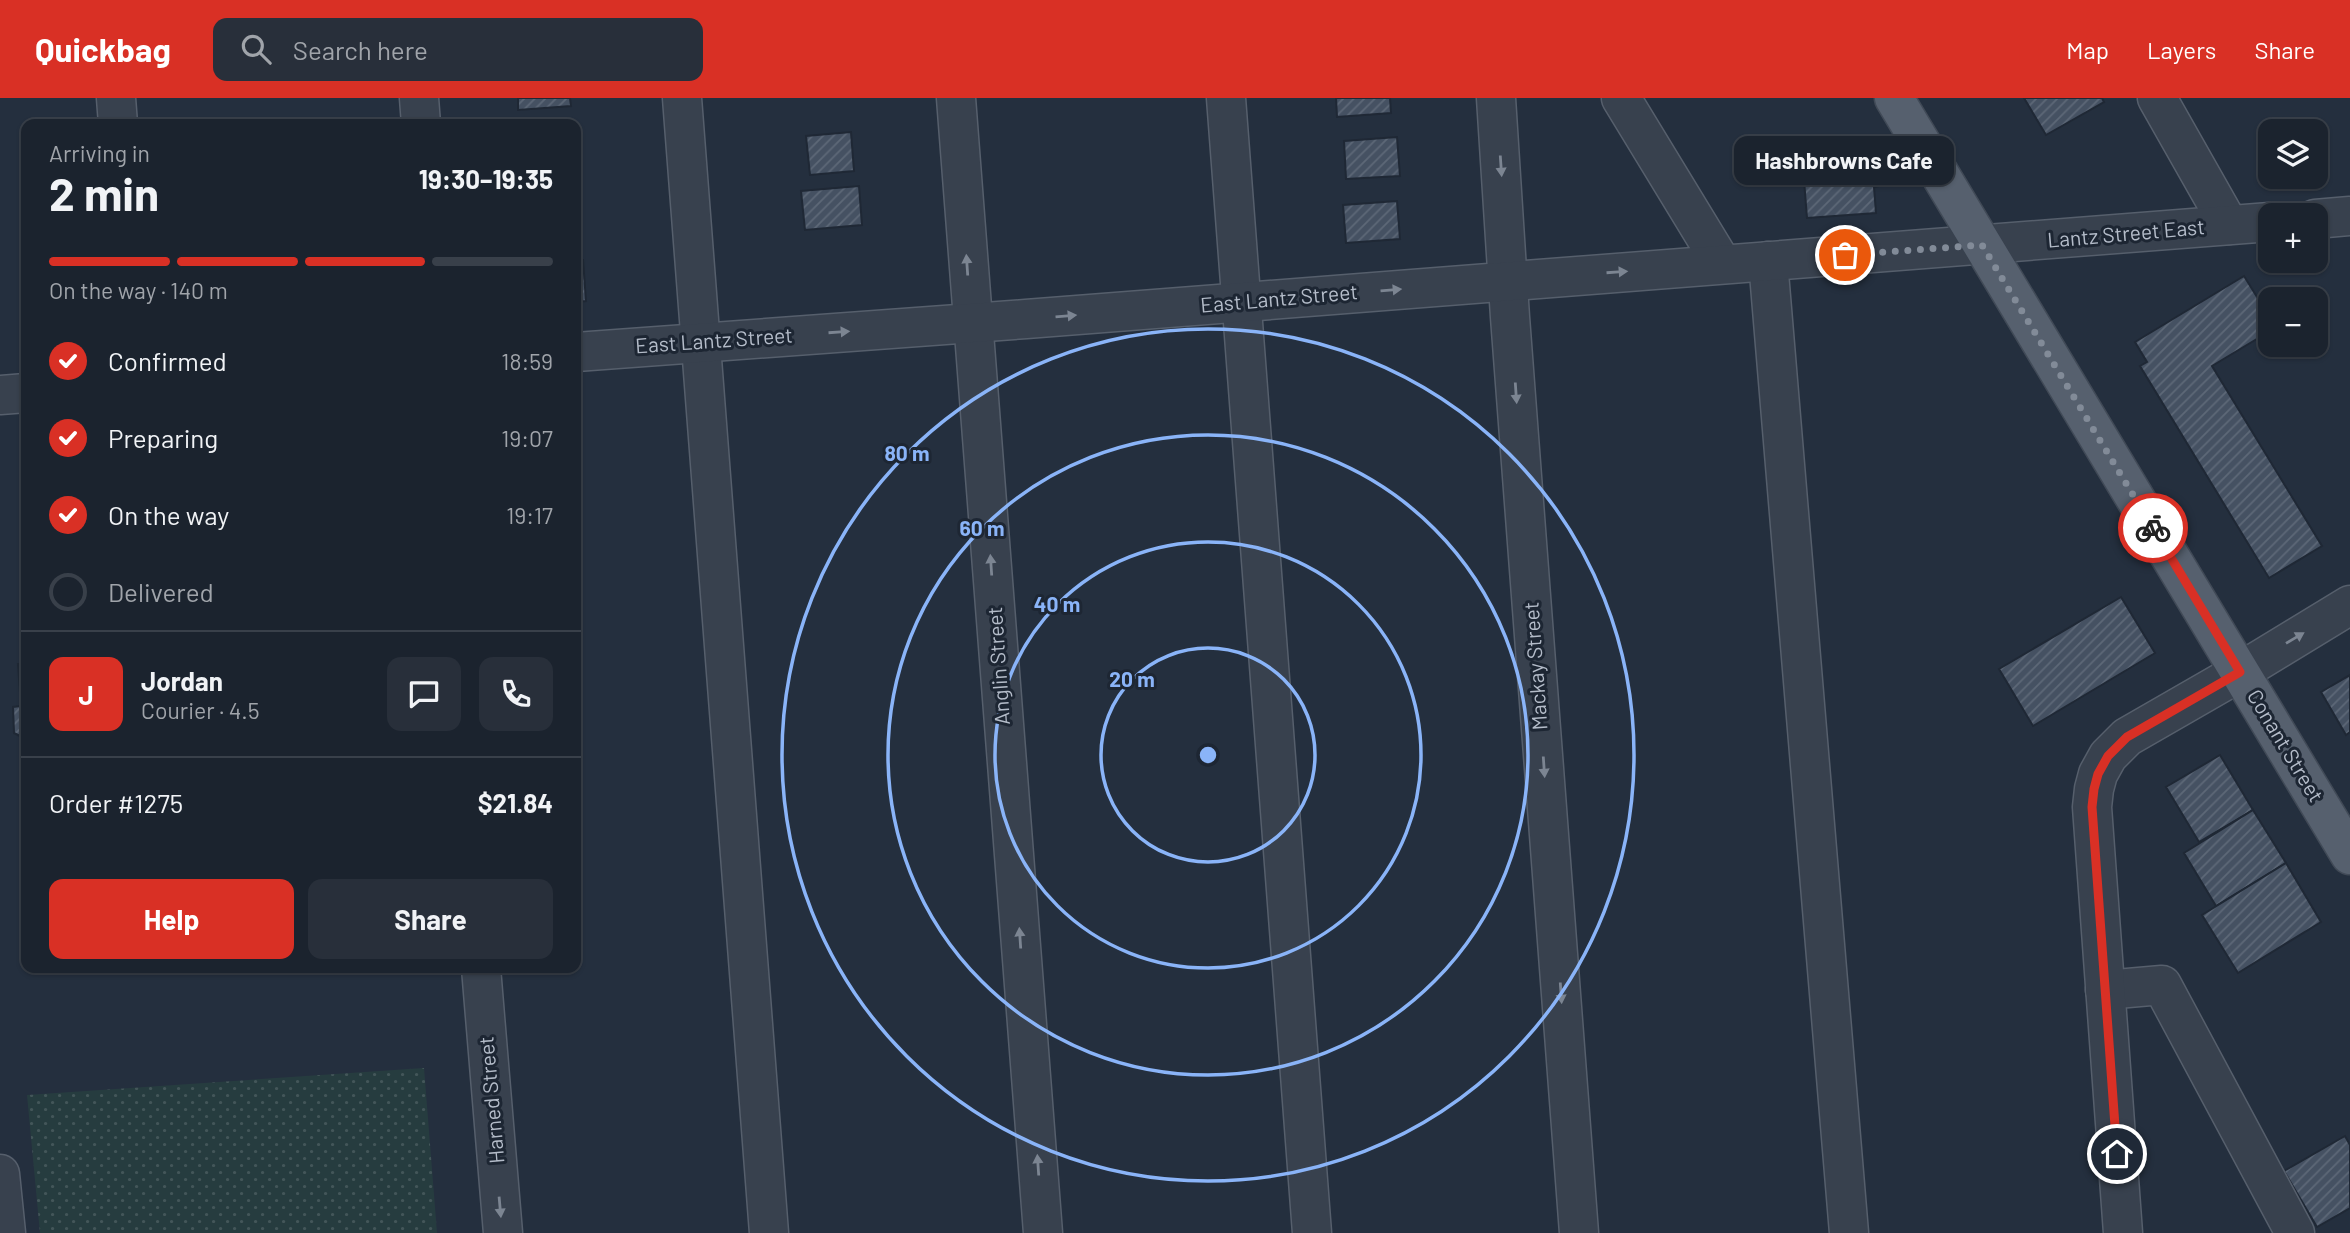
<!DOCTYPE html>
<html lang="en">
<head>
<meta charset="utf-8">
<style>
	body { margin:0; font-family:Barlow,sans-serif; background:#282f3a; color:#f1f3f6; height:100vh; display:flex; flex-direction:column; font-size:26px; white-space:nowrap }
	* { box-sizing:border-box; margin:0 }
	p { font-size:23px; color:#a0a4aa }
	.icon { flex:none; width:38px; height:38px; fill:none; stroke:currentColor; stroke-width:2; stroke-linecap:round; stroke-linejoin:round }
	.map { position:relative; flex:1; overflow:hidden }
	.details { position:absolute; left:21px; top:21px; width:560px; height:854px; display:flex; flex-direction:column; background:#1b232e; border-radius:14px; box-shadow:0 2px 5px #0004,0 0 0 2px #39404a }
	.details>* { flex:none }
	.fabs { position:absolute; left:2258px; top:21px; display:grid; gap:14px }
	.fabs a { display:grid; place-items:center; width:70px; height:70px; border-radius:14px; background:#1b232e; box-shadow:0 2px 5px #0004,0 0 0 2px #39404a; font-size:35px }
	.pin { position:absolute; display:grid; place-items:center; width:60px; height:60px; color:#fff; margin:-30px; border:4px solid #fff; border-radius:50%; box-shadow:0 2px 7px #0007 }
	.courier { position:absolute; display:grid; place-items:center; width:70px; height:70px; margin:-35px; border:5px solid #d93025; border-radius:50%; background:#fff; color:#222; box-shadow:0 2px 9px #0007 }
	.bubble { position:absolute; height:49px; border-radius:14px; background:#1b232e; box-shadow:0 2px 5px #0004,0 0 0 2px #39404a; font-size:23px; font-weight:700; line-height:49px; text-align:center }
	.headline em { font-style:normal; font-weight:700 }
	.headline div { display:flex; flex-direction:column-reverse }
	.headline { display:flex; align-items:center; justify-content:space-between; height:119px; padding:0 28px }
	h1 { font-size:46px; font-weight:700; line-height:52px }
	.bar { display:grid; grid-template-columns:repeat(4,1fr); gap:10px 7px; align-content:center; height:84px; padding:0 28px }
	.bar i { height:9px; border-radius:5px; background:#39404a }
	.bar .current { background:#d93025 }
	.bar p { grid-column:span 4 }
	.line { display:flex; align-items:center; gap:18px; padding:0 28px; border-top:2px solid #39404a }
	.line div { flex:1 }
	.round { display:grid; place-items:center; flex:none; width:74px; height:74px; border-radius:14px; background:#282f3a }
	ol { padding:0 28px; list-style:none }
	li { display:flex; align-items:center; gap:21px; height:77px }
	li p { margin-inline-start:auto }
	li .icon { padding:7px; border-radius:50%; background:#d93025; color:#fff; stroke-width:4 }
	li:last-child { color:#a0a4aa }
	li i { width:38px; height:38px; border:4px solid #39404a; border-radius:50% }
	.primary-button { display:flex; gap:14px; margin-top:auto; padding:14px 28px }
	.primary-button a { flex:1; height:80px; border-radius:14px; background:#d93025; color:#fff; font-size:28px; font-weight:700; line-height:80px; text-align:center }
	.primary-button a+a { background:#282f3a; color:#f1f3f6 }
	header { display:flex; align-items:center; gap:42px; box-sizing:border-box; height:98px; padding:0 35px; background:#d93025; color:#fff }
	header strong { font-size:33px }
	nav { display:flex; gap:38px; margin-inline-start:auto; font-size:24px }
	.search { width:490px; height:63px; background:#282f3a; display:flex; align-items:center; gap:18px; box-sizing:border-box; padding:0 24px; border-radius:14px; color:#a0a4aa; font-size:26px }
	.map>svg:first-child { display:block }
	.grass { fill:url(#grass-dots) }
	.building { fill:url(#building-hatch); stroke:#1f2835; stroke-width:2 }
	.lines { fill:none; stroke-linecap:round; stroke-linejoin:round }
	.minor-casing { stroke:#565f6c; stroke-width:41 }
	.major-casing { stroke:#414a57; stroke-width:41 }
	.minor { stroke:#38414e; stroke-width:38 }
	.major { stroke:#56606e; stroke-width:38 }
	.oneway { fill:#7c8592 }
	.done { stroke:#828b98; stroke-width:7; stroke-dasharray:0 12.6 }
	.route { stroke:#d93025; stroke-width:9 }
	.ring { fill:none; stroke:#8ab4f8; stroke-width:3.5 }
	.labels { text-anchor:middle; stroke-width:6; stroke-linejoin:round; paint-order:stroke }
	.street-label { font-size:21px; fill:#b4bcc9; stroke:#1d2633 }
	.centre { fill:#8ab4f8; stroke:#1d2633; stroke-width:3.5 }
	.ring-label { font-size:21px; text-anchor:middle; font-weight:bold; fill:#8ab4f8; stroke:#1d2633; stroke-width:6; stroke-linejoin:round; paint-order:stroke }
</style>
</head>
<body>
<header>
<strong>Quickbag</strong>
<div class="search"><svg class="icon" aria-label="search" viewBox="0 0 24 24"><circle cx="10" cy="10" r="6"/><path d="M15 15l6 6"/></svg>Search here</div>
<nav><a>Map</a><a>Layers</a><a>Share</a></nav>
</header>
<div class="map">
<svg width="2350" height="1135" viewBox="0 0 2350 1135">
	<defs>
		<pattern id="grass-dots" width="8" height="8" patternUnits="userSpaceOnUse" patternTransform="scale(1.75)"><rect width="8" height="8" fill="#263c3f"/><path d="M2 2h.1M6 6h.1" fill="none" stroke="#435659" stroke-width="1.8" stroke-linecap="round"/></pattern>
		<pattern id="building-hatch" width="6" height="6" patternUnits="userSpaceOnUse" patternTransform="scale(1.75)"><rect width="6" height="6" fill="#455162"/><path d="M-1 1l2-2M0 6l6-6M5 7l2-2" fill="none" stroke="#5d6877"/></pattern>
	</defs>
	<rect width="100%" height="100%" fill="#242f3e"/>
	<!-- grass -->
	<polygon class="grass" points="424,970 437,1135 40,1135 27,997"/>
	<!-- building -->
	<g class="building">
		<polygon points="518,0 570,0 571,8 518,12"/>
		<polygon points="1336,0 1390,0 1391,15 1337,19"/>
		<polygon points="2024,0 2102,0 2104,4 2046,37"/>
		<polygon points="851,34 854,73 810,77 806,38"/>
		<polygon points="1397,39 1400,78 1346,81 1344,43"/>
		<polygon points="1860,60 1867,70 1868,85 1879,84 1879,88 1874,89 1876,115 1807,120 1804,82 1809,78 1811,64"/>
		<polygon points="859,88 862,127 805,132 801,93"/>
		<polygon points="576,98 578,98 581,139 576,139"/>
		<polygon points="1397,103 1400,141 1346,145 1343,107"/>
		<polygon points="576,162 583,162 586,203 576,204"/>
		<polygon points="2244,178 2270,220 2270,233 2212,268 2322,448 2269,480 2140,268 2147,264 2135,244"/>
		<polygon points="2121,499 2155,555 2033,628 1999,571"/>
		<polygon points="18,566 26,566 26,702 22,639 14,635 13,609 21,608"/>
		<polygon points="2350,577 2350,634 2346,637 2321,594"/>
		<polygon points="2220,657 2253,712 2199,744 2166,689"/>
		<polygon points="2253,712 2286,765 2216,808 2184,755"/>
		<polygon points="2286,765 2321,824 2238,875 2202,817"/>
		<polygon points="2345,1038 2350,1047 2350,1110 2317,1129 2284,1073"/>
	</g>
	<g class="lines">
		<!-- minor casing -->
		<g class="minor-casing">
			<g id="minor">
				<polyline points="116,0 118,26"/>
				<polyline points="419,0 421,26"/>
				<polyline points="682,0 769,1135"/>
				<polyline points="956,0 1043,1135"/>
				<polyline points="1226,0 1312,1135"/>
				<polyline points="1496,0 1510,219 1579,1135"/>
				<polyline points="1621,0 1722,166"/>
				<polyline points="2157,0 2229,127"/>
				<polyline points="2315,121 2350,118"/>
				<polyline points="1768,163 1849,1135"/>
				<polyline points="576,254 1026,221 2270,124"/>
				<polyline points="0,297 26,295"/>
				<polyline points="481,870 503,1135"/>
				<polyline points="2105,892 2162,887 2295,1135"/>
				<polyline points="0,1076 6,1135"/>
				<polyline points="2123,1135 2092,709 2094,691 2098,676 2108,658 2127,639 2240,574 2350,507"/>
			</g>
		</g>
		<!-- major casing -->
		<g class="major-casing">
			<polyline id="major" points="1894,0 2350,757"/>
		</g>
		<!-- minor -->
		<use href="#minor" class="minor"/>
		<!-- major -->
		<use href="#major" class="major"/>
	</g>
	<!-- one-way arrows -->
	<defs><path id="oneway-solid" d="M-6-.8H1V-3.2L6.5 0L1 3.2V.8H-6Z" transform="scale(1.75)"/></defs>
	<g class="oneway">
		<use href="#oneway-solid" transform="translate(1501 68) rotate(86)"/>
		<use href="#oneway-solid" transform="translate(967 167) rotate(-94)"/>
		<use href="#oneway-solid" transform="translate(1617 174) rotate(-4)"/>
		<use href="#oneway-solid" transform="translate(1391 192) rotate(-5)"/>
		<use href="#oneway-solid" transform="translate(1066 218) rotate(-5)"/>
		<use href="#oneway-solid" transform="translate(839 234) rotate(-4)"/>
		<use href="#oneway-solid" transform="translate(1516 295) rotate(86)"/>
		<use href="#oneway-solid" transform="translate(991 467) rotate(-94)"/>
		<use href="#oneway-solid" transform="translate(2295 540) rotate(-31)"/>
		<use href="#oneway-solid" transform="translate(1544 669) rotate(86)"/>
		<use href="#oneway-solid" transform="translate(1020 840) rotate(-94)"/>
		<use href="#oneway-solid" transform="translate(1561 895) rotate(86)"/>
		<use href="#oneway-solid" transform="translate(1038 1067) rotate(-94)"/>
		<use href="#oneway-solid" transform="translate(500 1109) rotate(85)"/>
	</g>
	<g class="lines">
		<!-- done -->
		<polyline class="done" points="1845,157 1982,147 2153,430"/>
		<!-- route -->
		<polyline class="route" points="2117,1056 2092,709 2094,691 2098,676 2108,658 2127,639 2240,574 2153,430"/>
	</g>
	<!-- distance rings -->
	<g class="ring">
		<circle cx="1208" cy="657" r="107"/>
		<circle cx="1208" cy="657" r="213"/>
		<circle cx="1208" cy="657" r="320"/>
		<circle cx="1208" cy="657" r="426"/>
	</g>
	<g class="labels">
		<!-- street labels -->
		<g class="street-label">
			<text transform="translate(2126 136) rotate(-5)" y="7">Lantz Street East</text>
			<text transform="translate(1279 201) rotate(-5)" y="7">East Lantz Street</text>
			<text transform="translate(714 243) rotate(-4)" y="7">East Lantz Street</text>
			<text transform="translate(999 568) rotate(-94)" y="7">Anglin Street</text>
			<text transform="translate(1536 568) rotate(-94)" y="7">Mackay Street</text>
			<text transform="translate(2285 648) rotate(59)" y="7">Conant Street</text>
			<text transform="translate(492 1002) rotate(-95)" y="7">Harned Street</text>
		</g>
	</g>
	<circle cx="1208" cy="657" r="10" class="centre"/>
	<g class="ring-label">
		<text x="907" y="363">80 m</text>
		<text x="982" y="438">60 m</text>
		<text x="1057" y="514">40 m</text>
		<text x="1132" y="589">20 m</text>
	</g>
</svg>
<div class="fabs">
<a><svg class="icon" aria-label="layers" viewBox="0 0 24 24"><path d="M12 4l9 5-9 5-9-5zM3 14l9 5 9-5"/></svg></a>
<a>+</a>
<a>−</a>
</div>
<div class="pin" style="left:1845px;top:157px;background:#ea580c"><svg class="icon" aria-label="bag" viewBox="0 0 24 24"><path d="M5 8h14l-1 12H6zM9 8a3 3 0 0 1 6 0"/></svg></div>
<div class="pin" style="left:2117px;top:1056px;background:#1f2937"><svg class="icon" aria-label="home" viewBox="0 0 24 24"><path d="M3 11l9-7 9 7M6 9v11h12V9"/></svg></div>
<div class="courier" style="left:2153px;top:430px"><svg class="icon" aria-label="bike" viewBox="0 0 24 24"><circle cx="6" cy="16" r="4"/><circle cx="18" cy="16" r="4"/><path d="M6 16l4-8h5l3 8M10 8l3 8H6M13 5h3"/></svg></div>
<div class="bubble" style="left:1734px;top:38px;width:220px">Hashbrowns Cafe</div>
<section class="details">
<div class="headline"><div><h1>2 min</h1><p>Arriving in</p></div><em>19:30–19:35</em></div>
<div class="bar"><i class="current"></i><i class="current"></i><i class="current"></i><i></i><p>On the way · 140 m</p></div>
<ol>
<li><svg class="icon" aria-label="check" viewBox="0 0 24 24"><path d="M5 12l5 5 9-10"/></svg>Confirmed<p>18:59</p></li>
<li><svg class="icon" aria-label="check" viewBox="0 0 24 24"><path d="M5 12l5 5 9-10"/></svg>Preparing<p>19:07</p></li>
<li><svg class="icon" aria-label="check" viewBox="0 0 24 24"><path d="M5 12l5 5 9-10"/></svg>On the way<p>19:17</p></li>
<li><i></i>Delivered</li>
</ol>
<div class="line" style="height:126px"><b class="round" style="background:#d93025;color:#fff">J</b><div><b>Jordan</b><p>Courier · 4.5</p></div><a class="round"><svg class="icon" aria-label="chat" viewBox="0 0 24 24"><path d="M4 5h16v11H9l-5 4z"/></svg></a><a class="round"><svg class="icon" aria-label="phone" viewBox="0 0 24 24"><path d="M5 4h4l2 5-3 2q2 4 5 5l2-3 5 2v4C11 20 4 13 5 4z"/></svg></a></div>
<div class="line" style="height:91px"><div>Order #1275</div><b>$21.84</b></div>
<div class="primary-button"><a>Help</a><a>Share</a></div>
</section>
</div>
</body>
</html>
